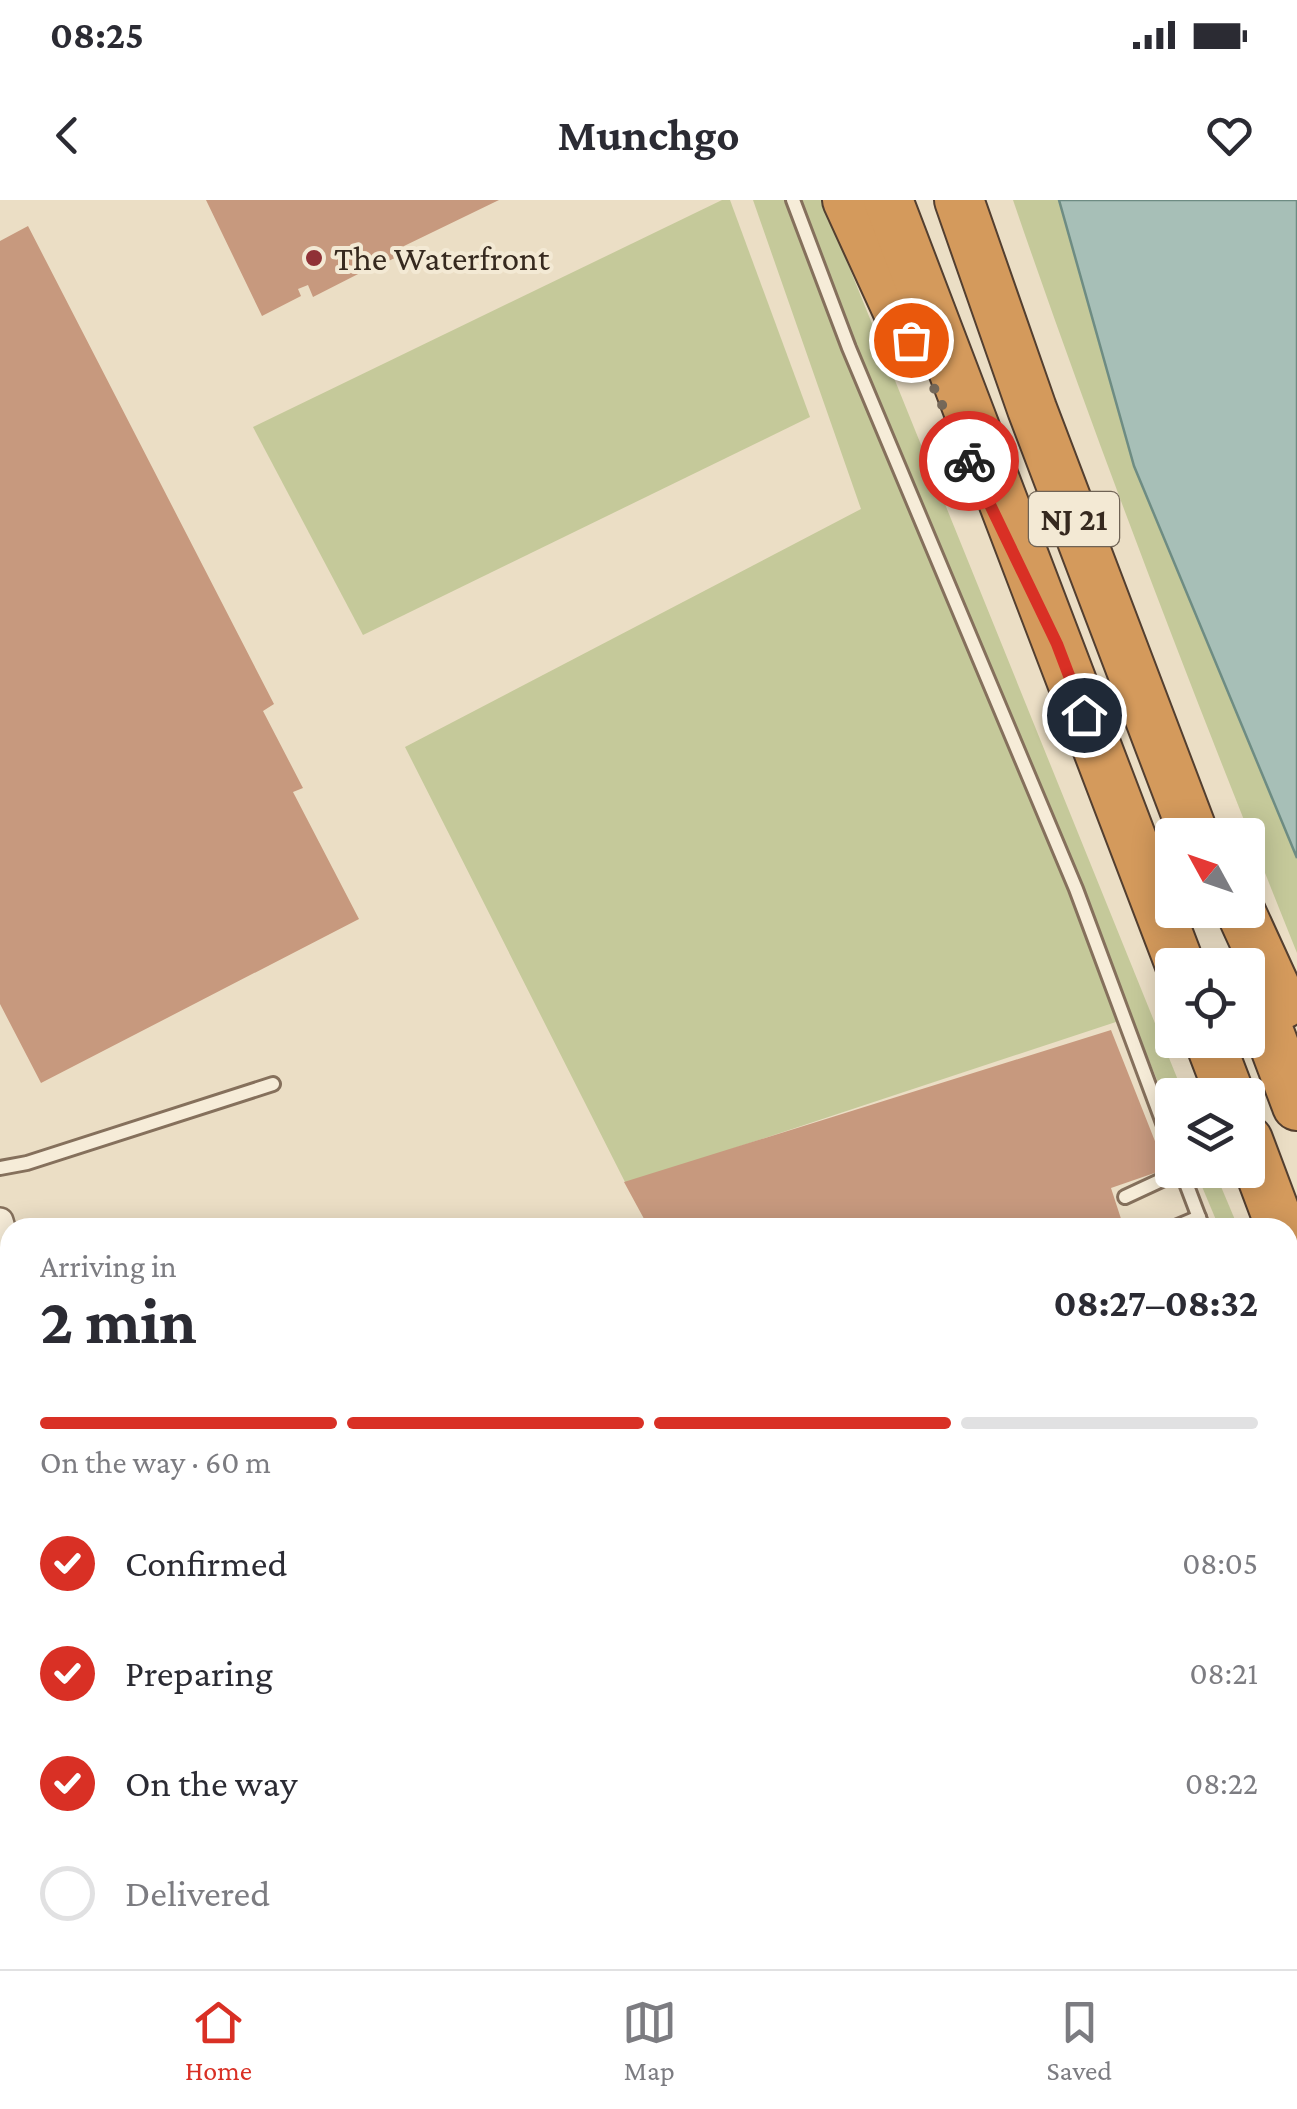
<!DOCTYPE html>
<html lang="en">
<head>
<meta charset="utf-8">
<style>
	body { margin:0; font-family:"Crimson Pro",serif; background:#f7f7f7; color:#2b2b33; height:100vh; display:flex; flex-direction:column; font-size:38px; white-space:nowrap }
	* { box-sizing:border-box; margin:0 }
	p { font-size:32px; color:#7c7c81 }
	.icon { flex:none; width:55px; height:55px; fill:none; stroke:currentColor; stroke-width:2; stroke-linecap:round; stroke-linejoin:round }
	.map { position:relative; flex:1; overflow:hidden }
	.sheet { position:absolute; left:0px; top:1018px; width:1298px; height:752px; display:flex; flex-direction:column; background:#fff; border-radius:30px 30px 0 0; box-shadow:0 5px 25px #0003 }
	.sheet>* { flex:none }
	.needle { width:65px; rotate:310deg }
	.fabs { position:absolute; left:1155px; top:618px; display:grid; gap:20px }
	.fabs a { display:grid; place-items:center; width:110px; height:110px; border-radius:10px; background:#fff; box-shadow:0 5px 25px #0003; font-size:50px }
	.pin { position:absolute; display:grid; place-items:center; width:85px; height:85px; color:#fff; margin:-42px; border:5px solid #fff; border-radius:50%; box-shadow:0 2px 10px #0007 }
	.courier { position:absolute; display:grid; place-items:center; width:100px; height:100px; margin:-50px; border:8px solid #d93025; border-radius:50%; background:#fff; color:#222; box-shadow:0 2px 12px #0007 }
	.overview em { font-style:normal; font-weight:700 }
	.overview div { display:flex; flex-direction:column-reverse }
	.overview { display:flex; align-items:center; justify-content:space-between; height:170px; padding:0 40px }
	h1 { font-size:65px; font-weight:700; line-height:75px }
	.bar { display:grid; grid-template-columns:repeat(4,1fr); gap:15px 10px; align-content:center; height:120px; padding:0 40px }
	.bar i { height:12px; border-radius:8px; background:#e1e1e2 }
	.bar .selected { background:#d93025 }
	.bar p { grid-column:span 4 }
	ol { padding:0 40px; list-style:none }
	li { display:flex; align-items:center; gap:30px; height:110px }
	li p { margin-inline-start:auto }
	li .icon { padding:10px; border-radius:50%; background:#d93025; color:#fff; stroke-width:4 }
	li:last-child { color:#7c7c81 }
	li i { width:55px; height:55px; border:5px solid #e1e1e2; border-radius:50% }
	.status { display:flex; justify-content:space-between; align-items:center; height:70px; padding:0 50px; background:#fff; direction:ltr }
	.status svg { height:28px; fill:currentColor }
	header { display:flex; justify-content:space-between; align-items:center; height:130px; padding:0 40px; background:#fff; font-size:45px; font-weight:700 }
	.dock { display:flex; justify-content:space-around; align-items:center; height:140px; border-top:2px solid #e1e1e2; background:#fff; font-size:28px; color:#7c7c81 }
	.dock a { display:grid; justify-items:center; gap:5px }
	.dock .selected { color:#d93025 }
	.map>svg:first-child { display:block }
	.green { fill:#c5c99a }
	.water { fill:#a7bfb7; stroke:#6e8c83; stroke-width:2.5 }
	.building { fill:#c7997e }
	.lines { fill:none; stroke-linecap:round; stroke-linejoin:round }
	.lane-casing { stroke:#85705c; stroke-width:18 }
	.street-casing { stroke:#85705c; stroke-width:30 }
	.highway-casing { stroke:#533f30; stroke-width:52 }
	.lane { stroke:#f6ecd8; stroke-width:12 }
	.street { stroke:#f6ecd8; stroke-width:25 }
	.highway { stroke:#d49a5c; stroke-width:48 }
	.done { stroke:#756859; stroke-width:10; stroke-dasharray:0 18 }
	.route { stroke:#d93025; stroke-width:12 }
	.poi-dot { fill:#903136; stroke:#f3e9d4; stroke-width:4 }
	.labels { text-anchor:middle; stroke-width:8; stroke-linejoin:round; paint-order:stroke }
	.shield { fill:#f3e9d4; stroke:#6f6355; stroke-width:2.5 }
	.shield-label { font-size:32px; font-weight:bold; fill:#36291f }
	.poi-label { font-size:35px; fill:#36291f; stroke:#f3e9d4; text-anchor:start }
</style>
</head>
<body>
<div class="status"><b>08:25</b><svg viewBox="0 0 49 12"><path d="M0 12V9h3v3zM5 12V6h3v6zM10 12V3h3v9zM15 12V0h3v12zM26 1h20v11H26zM47 4h2v5h-2z"/></svg></div>
<header><svg class="icon" aria-label="back" viewBox="0 0 24 24"><path d="M15 5l-7 7 7 7"/></svg>Munchgo<svg class="icon" aria-label="heart" viewBox="0 0 24 24"><path d="M12 20l-8-8c-3-5 5-10 8-4 3-6 11-1 8 4z"/></svg></header>
<div class="map">
<svg width="1297" height="1769" viewBox="0 0 1297 1769">
	<rect width="100%" height="100%" fill="#ebdec5"/>
	<!-- green -->
	<g class="green">
		<polygon points="722,0 730,0 810,217 363,435 253,227"/>
		<polygon points="753,0 822,0 1184,895 1172,895 1172,916 1131,817 626,984 405,547 861,309"/>
		<path d="M1013,0H1059L1134,266L1297,658V753C1197,504 1100,254 1013,0Z"/>
		<polygon points="1195,970 1214,970 1238,1027 1219,1027"/>
		<polygon points="1288,1151 1297,1174 1297,1214 1288,1191"/>
	</g>
	<!-- water -->
	<polygon class="water" points="1059,0 1297,0 1297,658 1134,266"/>
	<!-- building -->
	<g class="building">
		<polygon points="206,0 499,0 402,47 405,53 368,71 365,64 361,65 364,71 313,97 308,85 298,89 301,96 262,116"/>
		<polygon points="28,26 274,504 263,511 303,588 293,592 359,719 41,883 0,804 0,41"/>
		<polygon points="1111,830 1166,969 1111,988 1124,1028 649,1028 624,982"/>
		<polygon points="1288,1391 1297,1402 1297,1526 1293,1530 1297,1534 1297,1769 1146,1769 1137,1760 1288,1760"/>
		<polygon points="0,1428 10,1459 10,1650 0,1653"/>
		<polygon points="29,1760 122,1760 125,1769 31,1769"/>
		<polygon points="289,1760 356,1760 361,1769 283,1769 281,1764"/>
		<polygon points="371,1760 461,1760 466,1769 377,1769"/>
		<polygon points="469,1760 515,1760 517,1765 511,1769 474,1769"/>
		<polygon points="592,1760 616,1760 621,1769 576,1769"/>
		<polygon points="768,1760 848,1760 833,1769 760,1769 758,1766"/>
		<polygon points="895,1760 941,1760 946,1769 900,1769"/>
		<polygon points="945,1760 979,1760 984,1769 950,1769"/>
	</g>
	<g class="lines">
		<!-- lane casing -->
		<g class="lane-casing">
			<g id="lane">
				<polyline points="793,0 849,148 1076,689 1172,947"/>
				<polyline points="0,968 27,963 273,884"/>
				<polyline points="1181,970 1203,1028"/>
				<polyline points="1125,997 1181,971"/>
				<polyline points="1173,1028 1199,1017"/>
				<polyline points="1288,1251 1297,1273"/>
			</g>
		</g>
		<!-- street casing -->
		<g class="street-casing">
			<g id="street">
				<polyline points="0,1021 10,1055"/>
				<polyline points="225,1760 230,1769"/>
				<polyline points="681,1760 687,1769"/>
			</g>
		</g>
		<!-- highway casing -->
		<g class="highway-casing">
			<g id="highway">
				<polyline points="847,0 910,138"/>
				<polyline points="888,0 1180,765"/>
				<polyline points="959,0 1032,209 1194,635"/>
				<polyline points="1240,710 1283,804"/>
				<polyline points="1248,776 1297,906"/>
				<polyline points="1209,840 1230,895"/>
				<polyline points="1248,940 1281,1028"/>
				<polyline points="1288,1045 1297,1070"/>
			</g>
		</g>
		<!-- lane -->
		<use href="#lane" class="lane"/>
		<!-- street -->
		<use href="#street" class="street"/>
		<!-- highway -->
		<use href="#highway" class="highway"/>
	</g>
	<g class="lines">
		<!-- done -->
		<polyline class="done" points="911,140 969,261"/>
		<!-- route -->
		<polyline class="route" points="969,261 1057,444 1084,515"/>
	</g>
	<!-- markers -->
	<circle class="poi-dot" cx="314" cy="58" r="10"/>
	<g class="labels">
		<!-- shield labels -->
		<rect class="shield" x="1029" y="292" width="90" height="54" rx="8"/>
		<g class="shield-label">
			<text x="1074" y="330">NJ 21</text>
		</g>
		<!-- poi labels -->
		<g class="poi-label">
			<text x="334" y="70">The Waterfront</text>
		</g>
	</g>
</svg>
<div class="fabs">
<a><svg class="needle" viewBox="-14 -14 28 28"><path d="M0-13l5 13h-10z" fill="#e53935"/><path d="M0 13l5-13h-10z" fill="#7c7c81"/></svg></a>
<a><svg class="icon" aria-label="locate" viewBox="0 0 24 24"><circle cx="12" cy="12" r="6"/><path d="M12 2v4M12 18v4M2 12h4M18 12h4"/></svg></a>
<a><svg class="icon" aria-label="layers" viewBox="0 0 24 24"><path d="M12 4l9 5-9 5-9-5zM3 14l9 5 9-5"/></svg></a>
</div>
<div class="pin" style="left:911px;top:140px;background:#ea580c"><svg class="icon" aria-label="bag" viewBox="0 0 24 24"><path d="M5 8h14l-1 12H6zM9 8a3 3 0 0 1 6 0"/></svg></div>
<div class="pin" style="left:1084px;top:515px;background:#1f2937"><svg class="icon" aria-label="home" viewBox="0 0 24 24"><path d="M3 11l9-7 9 7M6 9v11h12V9"/></svg></div>
<div class="courier" style="left:969px;top:261px"><svg class="icon" aria-label="bike" viewBox="0 0 24 24"><circle cx="6" cy="16" r="4"/><circle cx="18" cy="16" r="4"/><path d="M6 16l4-8h5l3 8M10 8l3 8H6M13 5h3"/></svg></div>
<section class="sheet">
<div class="overview"><div><h1>2 min</h1><p>Arriving in</p></div><em>08:27–08:32</em></div>
<div class="bar"><i class="selected"></i><i class="selected"></i><i class="selected"></i><i></i><p>On the way · 60 m</p></div>
<ol>
<li><svg class="icon" aria-label="check" viewBox="0 0 24 24"><path d="M5 12l5 5 9-10"/></svg>Confirmed<p>08:05</p></li>
<li><svg class="icon" aria-label="check" viewBox="0 0 24 24"><path d="M5 12l5 5 9-10"/></svg>Preparing<p>08:21</p></li>
<li><svg class="icon" aria-label="check" viewBox="0 0 24 24"><path d="M5 12l5 5 9-10"/></svg>On the way<p>08:22</p></li>
<li><i></i>Delivered</li>
</ol>
</section>
</div>
<nav class="dock">
<a class="selected"><svg class="icon" aria-label="home" viewBox="0 0 24 24"><path d="M3 11l9-7 9 7M6 9v11h12V9"/></svg>Home</a>
<a><svg class="icon" aria-label="map" viewBox="0 0 24 24"><path d="M3 6l6-2 6 2 6-2v14l-6 2-6-2-6 2zM9 4v14M15 6v14"/></svg>Map</a>
<a><svg class="icon" aria-label="saved" viewBox="0 0 24 24"><path d="M7 4h10v16l-5-4-5 4z"/></svg>Saved</a>
</nav>
</body>
</html>
